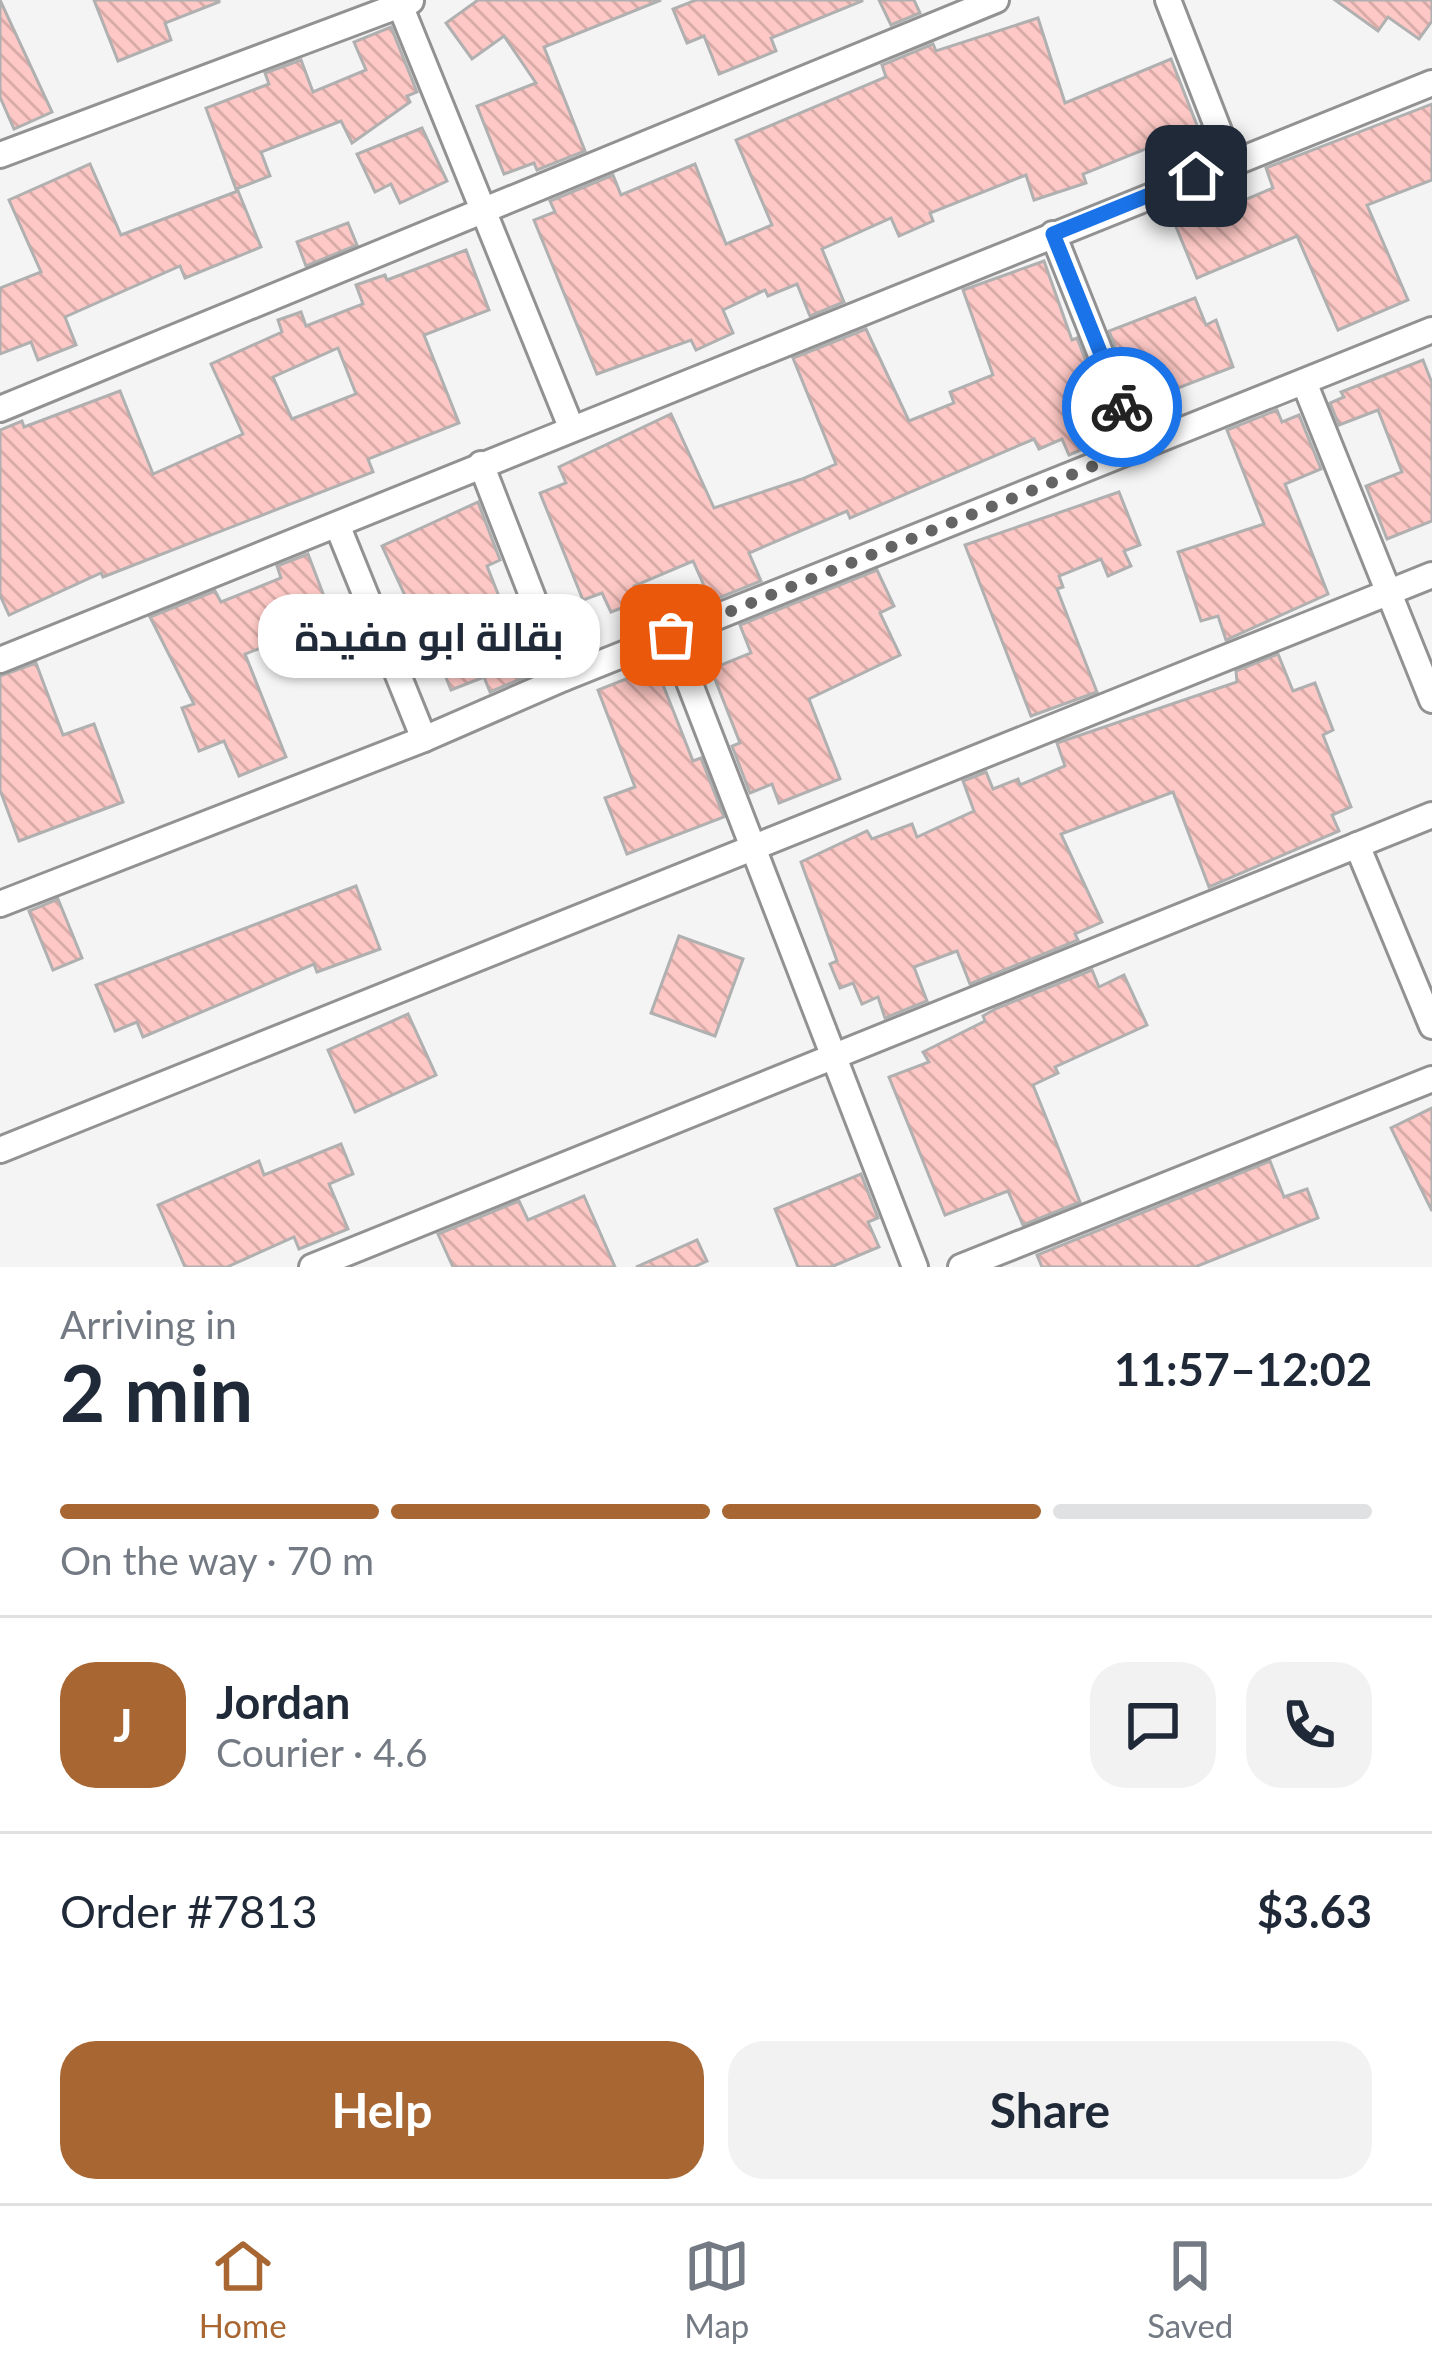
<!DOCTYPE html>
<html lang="en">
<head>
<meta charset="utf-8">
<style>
	body { margin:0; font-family:Lato,Cairo,sans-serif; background:#f2f2f3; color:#1f2937; height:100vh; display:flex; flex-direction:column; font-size:45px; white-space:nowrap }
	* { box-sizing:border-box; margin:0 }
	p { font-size:39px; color:#747a83 }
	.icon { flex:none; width:66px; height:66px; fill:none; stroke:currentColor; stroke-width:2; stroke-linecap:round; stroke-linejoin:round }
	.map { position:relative; height:1267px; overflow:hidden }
	.sheet { display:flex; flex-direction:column; background:#fff; flex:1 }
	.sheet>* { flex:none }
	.pin { position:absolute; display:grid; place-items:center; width:102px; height:102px; color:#fff; margin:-51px; border-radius:24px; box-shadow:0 6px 18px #0006 }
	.courier { position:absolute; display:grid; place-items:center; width:120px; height:120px; margin:-60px; border:9px solid #1a73e8; border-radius:50%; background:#fff; color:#222; box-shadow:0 3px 15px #0007 }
	.bubble { position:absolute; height:84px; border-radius:36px; background:#fff; box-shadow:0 3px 9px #0004; font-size:39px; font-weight:700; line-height:84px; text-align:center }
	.overview em { font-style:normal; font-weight:700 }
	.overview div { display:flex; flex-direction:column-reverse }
	.overview { display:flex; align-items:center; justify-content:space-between; height:204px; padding:0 60px }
	h1 { font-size:78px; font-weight:700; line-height:90px }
	.bar { display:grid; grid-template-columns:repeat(4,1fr); gap:18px 12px; align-content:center; height:144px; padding:0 60px }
	.bar i { height:15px; border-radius:9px; background:#e0e1e3 }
	.bar .current { background:#a86732 }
	.bar p { grid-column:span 4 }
	.line { display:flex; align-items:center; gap:30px; padding:0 60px; border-top:3px solid #e0e1e3 }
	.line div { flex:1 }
	.round { display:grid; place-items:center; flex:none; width:126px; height:126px; border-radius:36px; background:#f2f2f3 }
	.action { display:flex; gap:24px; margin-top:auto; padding:24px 60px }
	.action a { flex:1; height:138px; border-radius:36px; background:#a86732; color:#fff; font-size:48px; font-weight:700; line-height:138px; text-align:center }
	.action a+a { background:#f2f2f3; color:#1f2937 }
	.dock { display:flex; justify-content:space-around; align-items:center; height:168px; border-top:3px solid #e0e1e3; background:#fff; font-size:33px; color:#747a83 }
	.dock a { display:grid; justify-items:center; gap:6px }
	.dock .current { color:#a86732 }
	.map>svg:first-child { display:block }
	.building { fill:url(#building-back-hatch); stroke:#b1b0b0; stroke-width:3; fill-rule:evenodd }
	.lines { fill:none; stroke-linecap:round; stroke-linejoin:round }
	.street-casing { stroke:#929293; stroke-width:30 }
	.street { stroke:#fff; stroke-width:24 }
	.done { stroke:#646465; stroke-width:12; stroke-dasharray:0 21.6 }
	.route { stroke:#1a73e8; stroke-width:15 }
</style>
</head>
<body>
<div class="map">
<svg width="1432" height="1267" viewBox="0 0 1432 1267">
	<defs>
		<pattern id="building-back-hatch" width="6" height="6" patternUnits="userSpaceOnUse" patternTransform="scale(3)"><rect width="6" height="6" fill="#fdc8c5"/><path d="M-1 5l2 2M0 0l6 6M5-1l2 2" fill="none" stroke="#d8aba8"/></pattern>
	</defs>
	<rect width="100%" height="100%" fill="#f4f4f5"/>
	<!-- building -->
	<g class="building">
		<polygon points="0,0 52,112 14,129 0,97"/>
		<polygon points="94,0 219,0 219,2 165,23 171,40 118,61"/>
		<polygon points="478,0 661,0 544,47 585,151 537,170 534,163 504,174 477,106 536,83 504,36 472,59 446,23"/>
		<polygon points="696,0 862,0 862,1 771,38 776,51 719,74 704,36 687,43 673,9"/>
		<polygon points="879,0 914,0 920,13 891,25"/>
		<polygon points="1335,0 1432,0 1432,21 1419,39 1388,17 1378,31"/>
		<polygon points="1038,18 1065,103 1171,59 1198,128 1083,174 1086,183 1034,200 1026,175 930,213 933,221 899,236 891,218 822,249 844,302 810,316 797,284 768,296 765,290 723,310 733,333 696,350 691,340 597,374 534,220 555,212 550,201 613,175 621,195 695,164 726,244 772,225 736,140 886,77 882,65 933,44 936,51"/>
		<polygon points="391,27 417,92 407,96 410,102 352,143 341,121 261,152 270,176 236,189 206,108 269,84 265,73 301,60 313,92 366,70 354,42"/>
		<polygon points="1432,104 1432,180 1367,205 1408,300 1338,330 1297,236 1197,278 1168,207 1199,195 1207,216 1273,188 1266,168"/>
		<polygon points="422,128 447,181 400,203 391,184 375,192 357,154"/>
		<polygon points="90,164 121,235 238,191 261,247 185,278 180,266 65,317 76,345 38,360 31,342 0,354 0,288 41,272 9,200"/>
		<polygon points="348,223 357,245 306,266 297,242"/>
		<path d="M466,250L489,310L424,335L459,423L368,459L373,472L103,577L101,573L9,615L0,595V430L22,421L24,427L120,391L153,474L243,434L211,364L282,332L278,320L301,312L306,326L363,304L356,285L385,275L387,280ZM338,348L356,394L292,419L273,377Z"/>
		<polygon points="1044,261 1072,340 1077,338 1096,387 1081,393 1099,442 1069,455 1062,439 1039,449 1034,439 850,518 847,511 749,553 761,581 711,601 693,561 634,586 640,601 611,612 602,593 583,600 540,493 566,483 559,467 671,414 714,508 802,479 836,464 793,358 866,329 909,421 954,403 950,392 993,375 963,290"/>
		<polygon points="1195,298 1206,325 1216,320 1233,367 1152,398 1141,368 1126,374 1109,331"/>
		<polygon points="1423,360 1432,383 1432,521 1387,539 1366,486 1402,472 1378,410 1339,425 1330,403 1344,397 1341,392"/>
		<polygon points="1277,410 1282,422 1299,415 1321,469 1285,484 1328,594 1226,640 1218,616 1201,621 1178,552 1264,524 1227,430"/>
		<polygon points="1119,492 1140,545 1124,551 1131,566 1108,576 1101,559 1059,576 1063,587 1057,589 1097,692 1031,716 965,545"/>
		<polygon points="478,502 500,560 487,566 530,675 490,692 484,677 451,690 420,612 414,615 382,546"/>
		<polygon points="308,554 333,620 245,654 286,757 239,776 224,741 199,751 182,708 194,704 150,617 215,591 221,602 281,578 277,566"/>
		<polygon points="877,570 894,606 880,613 900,655 809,699 840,779 779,803 772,784 750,793 732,746 740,743 711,669 751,653 740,625"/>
		<polygon points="1278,654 1293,691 1315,683 1333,730 1323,735 1351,807 1332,815 1339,831 1209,887 1173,792 1061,834 1102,922 1075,934 1078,940 970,984 957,951 914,967 927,1001 885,1018 878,997 862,1004 853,983 840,988 830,964 837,961 801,862 867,831 872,839 912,824 917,837 974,811 963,781 986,772 993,789 1018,779 1020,785 1065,766 1057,743 1237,682 1236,671"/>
		<polygon points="36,663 63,735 94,724 123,802 19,841 0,790 0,676"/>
		<polygon points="656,667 693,761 701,758 724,817 627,854 605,798 635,787 598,690"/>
		<polygon points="356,886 380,949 317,972 314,964 143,1037 137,1022 115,1031 96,985"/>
		<polygon points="58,899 82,958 53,970 29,911"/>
		<polygon points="679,936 743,959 715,1036 651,1013"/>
		<polygon points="1092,970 1099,987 1124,975 1147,1025 1055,1067 1058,1073 1033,1085 1080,1202 1023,1225 1008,1191 945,1215 889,1077 929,1062 923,1052 985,1021 983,1016 995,1009"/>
		<polygon points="408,1014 436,1075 355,1112 328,1050"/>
		<polygon points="1432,1108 1432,1211 1391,1128"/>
		<polygon points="341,1144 353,1174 329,1184 348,1229 299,1249 294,1237 227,1267 185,1267 158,1205 259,1161 264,1175"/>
		<polygon points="1270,1161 1284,1197 1307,1189 1318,1218 1195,1267 1042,1267 1037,1255"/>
		<polygon points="861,1174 878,1218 868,1222 879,1247 831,1267 798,1267 775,1209"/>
		<polygon points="584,1196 615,1267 453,1267 438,1234 519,1201 528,1220"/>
		<polygon points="697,1240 707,1261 694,1267 636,1267"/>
	</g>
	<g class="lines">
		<!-- street casing -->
		<g class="street-casing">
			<g id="street">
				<polyline points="398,0 571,427"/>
				<polyline points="1168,0 1231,162"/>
				<polyline points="0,155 411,1"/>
				<polyline points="1053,234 1138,448"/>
				<polyline points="1304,382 1432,700"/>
				<polyline points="0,409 996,0"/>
				<polyline points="481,464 564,678"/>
				<polyline points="338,527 424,739"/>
				<polyline points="671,635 915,1267"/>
				<polyline points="0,660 1432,83"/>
				<polyline points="1357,845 1432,1026"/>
				<polyline points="0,904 424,739 564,678 1432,330"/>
				<polyline points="0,1150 1432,575"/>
				<polyline points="312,1267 1432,815"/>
				<polyline points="961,1267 1432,1079"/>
			</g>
		</g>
		<!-- street -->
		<use href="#street" class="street"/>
	</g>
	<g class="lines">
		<!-- done -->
		<polyline class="done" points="671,635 1138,448 1122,407"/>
		<!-- route -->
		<polyline class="route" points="1122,407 1053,234 1196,176"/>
	</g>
</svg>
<div class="pin" style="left:671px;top:635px;background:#ea580c"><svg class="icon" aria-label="bag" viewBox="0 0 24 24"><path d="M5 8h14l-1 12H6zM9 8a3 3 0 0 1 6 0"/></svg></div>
<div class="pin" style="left:1196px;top:176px;background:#1f2937"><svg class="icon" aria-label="home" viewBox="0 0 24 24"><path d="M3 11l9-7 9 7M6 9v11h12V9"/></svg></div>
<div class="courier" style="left:1122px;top:407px"><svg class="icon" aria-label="bike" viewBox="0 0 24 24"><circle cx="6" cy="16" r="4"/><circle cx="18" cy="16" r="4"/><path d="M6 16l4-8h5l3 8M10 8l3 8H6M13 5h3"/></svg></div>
<div class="bubble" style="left:258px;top:594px;width:342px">بقالة ابو مفيدة</div>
</div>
<section class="sheet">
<div class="overview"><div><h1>2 min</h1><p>Arriving in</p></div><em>11:57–12:02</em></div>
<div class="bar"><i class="current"></i><i class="current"></i><i class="current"></i><i></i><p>On the way · 70 m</p></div>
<div class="line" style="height:216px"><b class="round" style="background:#a86732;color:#fff">J</b><div><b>Jordan</b><p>Courier · 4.6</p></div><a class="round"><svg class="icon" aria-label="chat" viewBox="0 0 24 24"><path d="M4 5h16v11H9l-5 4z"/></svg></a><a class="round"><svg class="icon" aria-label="phone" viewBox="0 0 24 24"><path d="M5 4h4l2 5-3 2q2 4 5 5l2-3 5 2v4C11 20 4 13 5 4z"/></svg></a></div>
<div class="line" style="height:156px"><div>Order #7813</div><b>$3.63</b></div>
<div class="action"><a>Help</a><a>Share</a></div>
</section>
<nav class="dock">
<a class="current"><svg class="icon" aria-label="home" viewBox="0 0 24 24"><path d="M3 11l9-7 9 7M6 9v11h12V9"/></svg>Home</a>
<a><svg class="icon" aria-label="map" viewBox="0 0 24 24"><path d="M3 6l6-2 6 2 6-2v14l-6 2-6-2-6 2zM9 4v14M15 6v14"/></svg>Map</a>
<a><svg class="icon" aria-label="saved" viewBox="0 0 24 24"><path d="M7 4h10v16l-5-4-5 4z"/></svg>Saved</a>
</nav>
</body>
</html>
